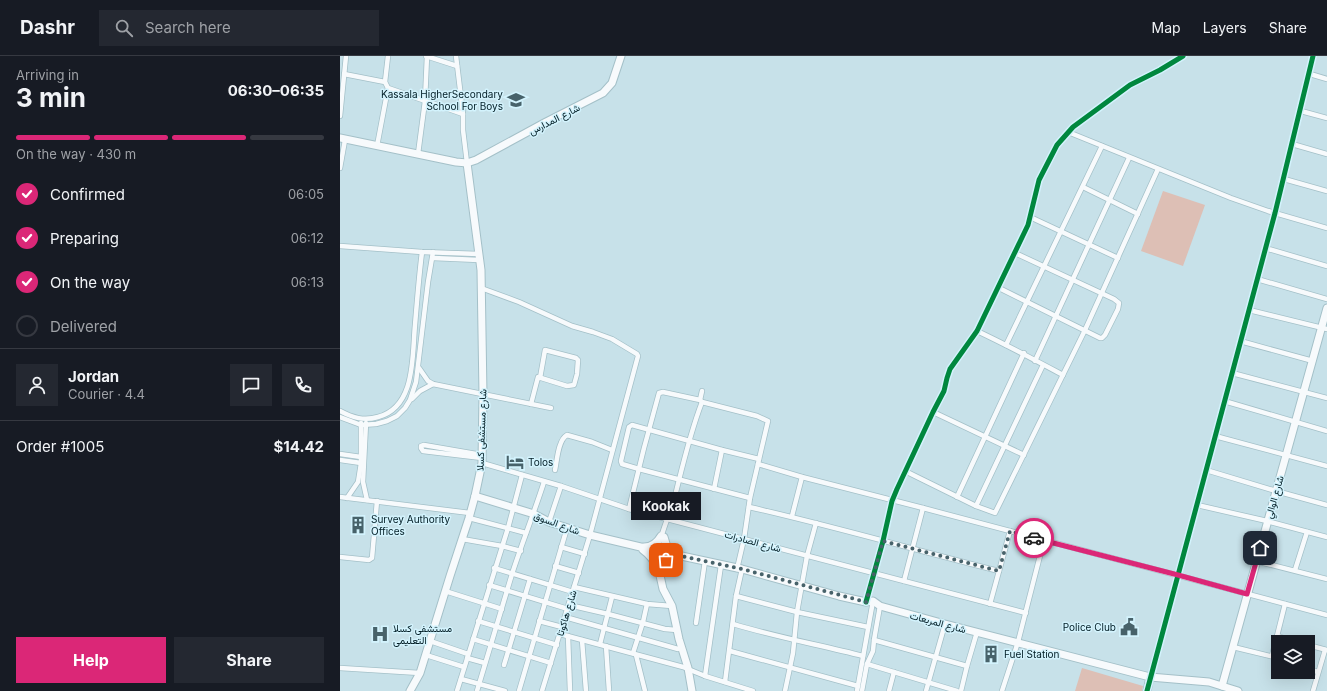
<!DOCTYPE html>
<html lang="en">
<head>
<meta charset="utf-8">
<style>
	body { margin:0; font-family:Inter,Vazirmatn,sans-serif; background:#242831; color:#f1f3f6; height:100vh; display:flex; flex-direction:column; font-size:15px; white-space:nowrap }
	* { box-sizing:border-box; margin:0 }
	p { font-size:13px; color:#9ea1a6 }
	.icon { flex:none; width:22px; height:22px; fill:none; stroke:currentColor; stroke-width:2; stroke-linecap:round; stroke-linejoin:round }
	.map { position:relative; flex:1; overflow:hidden }
	.drawer { display:flex; flex-direction:column; background:#171b24; width:340px }
	.drawer>* { flex:none }
	.fabs { position:absolute; left:931px; top:579px; display:grid; gap:8px }
	.fabs a { display:grid; place-items:center; width:44px; height:44px; border-radius:0px; background:#171b24; box-shadow:0 4px 16px #0002; font-size:20px }
	.pin { position:absolute; display:grid; place-items:center; width:34px; height:34px; color:#fff; margin:-17px; border-radius:8px; box-shadow:0 2px 6px #0006 }
	.courier { position:absolute; display:grid; place-items:center; width:40px; height:40px; margin:-20px; border:3px solid #db2777; border-radius:50%; background:#fff; color:#222; box-shadow:0 1px 5px #0007 }
	.bubble { position:absolute; height:28px; border-radius:0px; background:#171b24; box-shadow:0 4px 16px #0002; font-size:13px; font-weight:700; line-height:28px; text-align:center }
	.headline em { font-style:normal; font-weight:700 }
	.headline div { display:flex; flex-direction:column-reverse }
	.headline { display:flex; align-items:center; justify-content:space-between; height:68px; padding:0 16px }
	h1 { font-size:26px; font-weight:700; line-height:30px }
	.bar { display:grid; grid-template-columns:repeat(4,1fr); gap:6px 4px; align-content:center; height:48px; padding:0 16px }
	.bar i { height:5px; border-radius:3px; background:#363941 }
	.bar .on { background:#db2777 }
	.bar p { grid-column:span 4 }
	.line { display:flex; align-items:center; gap:10px; padding:0 16px; border-top:1px solid #363941 }
	.line div { flex:1 }
	.round { display:grid; place-items:center; flex:none; width:42px; height:42px; border-radius:0px; background:#242831 }
	ol { padding:0 16px; list-style:none }
	li { display:flex; align-items:center; gap:12px; height:44px }
	li p { margin-inline-start:auto }
	li .icon { padding:4px; border-radius:50%; background:#db2777; color:#fff; stroke-width:4 }
	li:last-child { color:#9ea1a6 }
	li i { width:22px; height:22px; border:2px solid #363941; border-radius:50% }
	.button { display:flex; gap:8px; margin-top:auto; padding:8px 16px }
	.button a { flex:1; height:46px; border-radius:0px; background:#db2777; color:#fff; font-size:16px; font-weight:700; line-height:46px; text-align:center }
	.button a+a { background:#242831; color:#f1f3f6 }
	header { display:flex; align-items:center; gap:24px; box-sizing:border-box; height:56px; padding:0 20px; background:#171b24; border-bottom:1px solid #363941 }
	header strong { font-size:19px }
	nav { display:flex; gap:22px; margin-inline-start:auto; font-size:14px }
	.search { width:280px; height:36px; background:#242831; display:flex; align-items:center; gap:10px; box-sizing:border-box; padding:0 14px; border-radius:0px; color:#9ea1a6; font-size:15px }
	main { display:flex; flex:1; min-height:0 }
	.map>svg:first-child { display:block }
	.green { fill:#ddbfb5 }
	.lines { fill:none; stroke-linecap:round; stroke-linejoin:round }
	.street-casing { stroke:#a4c0c8; stroke-width:6 }
	.secondary-casing { stroke:#a4c0c8; stroke-width:9 }
	.street { stroke:#f7fafc; stroke-width:4.5 }
	.secondary { stroke:#f7fafc; stroke-width:7 }
	.cycleway-casing { stroke:#d3f3fd; stroke-width:8 }
	.cycleway { stroke:#00873e; stroke-width:5 }
	.done { stroke:#47626a; stroke-width:4; stroke-dasharray:0 7.2 }
	.route { stroke:#db2777; stroke-width:5 }
	.labels { text-anchor:middle; stroke-width:3; stroke-linejoin:round; paint-order:stroke }
	.poi-label { font-size:10px; fill:#021d25; stroke:#d3f3fd; text-anchor:start }
	.street-label { font-size:10px; fill:#021d25; stroke:#d3f3fd }
</style>
</head>
<body>
<header>
<strong>Dashr</strong>
<div class="search"><svg class="icon" aria-label="search" viewBox="0 0 24 24"><circle cx="10" cy="10" r="6"/><path d="M15 15l6 6"/></svg>Search here</div>
<nav><a>Map</a><a>Layers</a><a>Share</a></nav>
</header>
<main>
<section class="drawer">
<div class="headline"><div><h1>3 min</h1><p>Arriving in</p></div><em>06:30–06:35</em></div>
<div class="bar"><i class="on"></i><i class="on"></i><i class="on"></i><i></i><p>On the way · 430 m</p></div>
<ol>
<li><svg class="icon" aria-label="check" viewBox="0 0 24 24"><path d="M5 12l5 5 9-10"/></svg>Confirmed<p>06:05</p></li>
<li><svg class="icon" aria-label="check" viewBox="0 0 24 24"><path d="M5 12l5 5 9-10"/></svg>Preparing<p>06:12</p></li>
<li><svg class="icon" aria-label="check" viewBox="0 0 24 24"><path d="M5 12l5 5 9-10"/></svg>On the way<p>06:13</p></li>
<li><i></i>Delivered</li>
</ol>
<div class="line" style="height:72px"><a class="round"><svg class="icon" aria-label="person" viewBox="0 0 24 24"><circle cx="12" cy="8" r="4"/><path d="M4 21q1-7 8-7t8 7"/></svg></a><div><b>Jordan</b><p>Courier · 4.4</p></div><a class="round"><svg class="icon" aria-label="chat" viewBox="0 0 24 24"><path d="M4 5h16v11H9l-5 4z"/></svg></a><a class="round"><svg class="icon" aria-label="phone" viewBox="0 0 24 24"><path d="M5 4h4l2 5-3 2q2 4 5 5l2-3 5 2v4C11 20 4 13 5 4z"/></svg></a></div>
<div class="line" style="height:52px"><div>Order #1005</div><b>$14.42</b></div>
<div class="button"><a>Help</a><a>Share</a></div>
</section>
<div class="map">
<svg width="987" height="635" viewBox="0 0 987 635">
	<rect width="100%" height="100%" fill="#c7e1e9"/>
	<!-- green -->
	<g class="green">
		<polygon points="823,135 865,149 843,210 801,195"/>
		<polygon points="742,612 803,630 802,635 735,635"/>
	</g>
	<g class="lines">
		<!-- street casing -->
		<g class="street-casing">
			<g id="street">
				<polyline points="86,0 117,10"/>
				<polyline points="116,0 123,58 123,74 127,107"/>
				<polyline points="4,18 45,26"/>
				<polyline points="970,18 987,23"/>
				<polyline points="48,32 123,58"/>
				<polyline points="961,55 987,62"/>
				<polyline points="0,60 6,0"/>
				<polyline points="728,76 891,142 928,155 987,172"/>
				<polyline points="952,88 987,98"/>
				<polyline points="37,90 48,32 45,26 48,0"/>
				<polyline points="78,98 85,45 87,0"/>
				<polyline points="0,112 5,84"/>
				<polyline points="944,123 987,135"/>
				<polyline points="743,131 798,158"/>
				<polyline points="690,161 778,202"/>
				<polyline points="0,190 82,196 139,198"/>
				<polyline points="925,192 987,210"/>
				<polyline points="93,202 139,204"/>
				<polyline points="917,223 987,243"/>
				<polyline points="141,232 179,246 232,270 253,276 272,283 297,298 298,300 250,479 202,635"/>
				<polyline points="659,232 760,282 762,282 765,279 778,253 779,247 774,243 675,197"/>
				<polyline points="909,254 987,273"/>
				<path d="M637,275C667,289 695,304 723,319"/>
				<polyline points="900,285 973,305"/>
				<polyline points="666,289 762,90"/>
				<polyline points="695,305 789,102"/>
				<polyline points="79,312 88,325 93,328 211,352"/>
				<polyline points="892,317 987,342"/>
				<polyline points="72,343 80,335 93,328"/>
				<polyline points="884,345 987,375"/>
				<polyline points="362,346 417,360 428,365 410,442 404,483 397,513"/>
				<polyline points="191,348 198,321 200,322 205,294 236,302 238,304 237,318 234,329 227,330 198,321"/>
				<path d="M0,355C13,362 24,365 38,361C76,351 72,300 75,269C77,245 79,220 82,196"/>
				<polyline points="593,356 684,399"/>
				<polyline points="0,361 21,369 36,368 47,365 57,360 65,352 70,344 76,326 88,226 93,196"/>
				<polyline points="26,367 23,426 27,444"/>
				<polyline points="875,380 987,410"/>
				<polyline points="0,398 21,401"/>
				<polyline points="142,402 83,395 81,392 81,390 84,389 142,399"/>
				<polyline points="0,404 21,407"/>
				<polyline points="142,407 221,430 289,453 686,557"/>
				<polyline points="418,408 462,421 583,452 987,559"/>
				<path d="M215,414C217,405 218,384 227,379L252,386L272,394"/>
				<polyline points="866,414 936,435 987,449"/>
				<polyline points="565,415 636,450 655,457 745,274 818,113"/>
				<polyline points="374,433 382,394"/>
				<polyline points="0,441 130,457"/>
				<polyline points="617,441 684,297"/>
				<polyline points="7,442 18,426 21,407 21,367"/>
				<polyline points="410,442 299,413 282,408 281,405 289,371 292,369 382,394 419,403"/>
				<polyline points="857,449 927,465 987,481"/>
				<polyline points="636,450 703,309"/>
				<path d="M409,451C493,470 575,494 659,515"/>
				<polyline points="289,453 304,392 319,337 323,336 360,344"/>
				<polyline points="452,460 462,421"/>
				<polyline points="129,462 186,477"/>
				<polyline points="209,466 221,430"/>
				<polyline points="122,483 162,490 181,495"/>
				<polyline points="221,491 245,498"/>
				<path d="M317,495C322,476 329,459 335,440C343,408 350,377 362,346L360,344L362,335"/>
				<polyline points="0,501 29,504 32,502 37,445"/>
				<polyline points="916,505 987,523"/>
				<polyline points="215,510 239,517"/>
				<polyline points="154,512 233,536"/>
				<polyline points="955,514 967,476"/>
				<polyline points="564,525 583,452"/>
				<polyline points="149,529 228,553"/>
				<polyline points="234,531 307,548 332,550"/>
				<polyline points="105,535 162,553"/>
				<polyline points="396,540 457,556 528,571"/>
				<polyline points="526,546 543,485 552,445 557,433 593,356 604,335 607,322 610,313 637,275 688,169 699,124 717,89 733,71 790,29 820,14 843,0"/>
				<polyline points="650,548 670,475"/>
				<polyline points="229,549 268,558 325,573 337,574"/>
				<polyline points="225,561 338,593"/>
				<polyline points="138,565 217,589"/>
				<polyline points="199,565 222,571"/>
				<polyline points="356,567 365,505"/>
				<path d="M393,568C436,581 480,589 523,600"/>
				<polyline points="220,578 343,611 365,620 413,635"/>
				<polyline points="228,580 230,635"/>
				<polyline points="937,580 957,586"/>
				<polyline points="133,583 211,607"/>
				<polyline points="242,584 246,635"/>
				<polyline points="534,584 540,550"/>
				<polyline points="90,585 128,598"/>
				<polyline points="260,588 272,541"/>
				<polyline points="968,589 987,594"/>
				<polyline points="266,590 269,635"/>
				<polyline points="893,591 938,602"/>
				<polyline points="390,595 518,630"/>
				<polyline points="293,597 303,566 307,548"/>
				<polyline points="86,599 124,611"/>
				<polyline points="296,599 305,635"/>
				<polyline points="932,600 945,548"/>
				<polyline points="127,602 145,607"/>
				<polyline points="527,608 617,635"/>
				<polyline points="164,609 190,523"/>
				<polyline points="627,610 637,576"/>
				<polyline points="0,612 80,617"/>
				<polyline points="968,613 978,616"/>
				<polyline points="365,620 381,509"/>
				<polyline points="810,621 935,157 973,0"/>
				<polyline points="121,623 165,635"/>
				<polyline points="385,626 396,540 402,513"/>
				<polyline points="117,635 168,472 182,419"/>
				<path d="M137,635C149,596 160,557 172,518C182,487 194,457 204,426"/>
				<polyline points="179,635 227,472"/>
				<polyline points="445,635 453,597 457,556 467,500 476,467"/>
				<polyline points="517,635 533,545"/>
				<polyline points="522,635 527,608 533,595 534,584 627,610 621,635"/>
				<polyline points="549,635 554,616"/>
				<polyline points="586,635 605,568"/>
				<polyline points="662,635 678,586 704,484"/>
				<polyline points="973,635 985,594"/>
			</g>
		</g>
		<!-- secondary casing -->
		<g class="secondary-casing">
			<g id="secondary">
				<polyline points="0,82 116,106 127,107 136,104 206,66 263,37 272,27 281,0"/>
				<polyline points="135,440 194,458 209,466 250,479 309,493 402,513 499,540 526,546 533,545 540,550 605,568 810,621 869,626 898,635"/>
				<polyline points="324,481 327,491 334,499"/>
				<path d="M304,491C312,491 317,487 321,480"/>
				<path d="M303,494C310,499 314,504 317,512"/>
				<polyline points="317,495 319,515 323,533 332,550 339,583 348,612 352,635"/>
				<polyline points="319,516 326,504 331,498"/>
				<polyline points="882,630 987,252"/>
				<polyline points="70,635 80,617 110,520 129,462 135,440 142,407 143,339 141,214 127,107"/>
				<polyline points="807,635 810,621"/>
			</g>
		</g>
		<!-- street -->
		<use href="#street" class="street"/>
		<!-- secondary -->
		<use href="#secondary" class="secondary"/>
		<!-- cycleway casing -->
		<g class="cycleway-casing">
			<g id="cycleway">
				<polyline points="526,546 543,485 552,445 557,433 593,356 604,335 607,322 610,313 637,275 688,169 699,124 717,89 733,71 790,29 820,14 843,0"/>
				<polyline points="807,635 935,157 973,0"/>
			</g>
		</g>
		<!-- cycleway -->
		<use href="#cycleway" class="cycleway"/>
	</g>
	<g class="lines">
		<!-- done -->
		<polyline class="done" points="326,504 331,498 402,513 526,546 543,485 659,515 670,475 694,482"/>
		<!-- route -->
		<polyline class="route" points="694,482 838,519 907,538 920,492"/>
	</g>
	<!-- icons -->
	<defs>
		<g id="school-bare" transform="scale(1.38)"><path d="M0-5L7-2L0 1L-7-2ZM-4 1L0 2.5L4 1V4Q0 6-4 4Z" fill="#47626a" stroke="#d3f3fd" stroke-width="2.5" paint-order="stroke"/></g>
		<g id="hotel-bare" transform="scale(1.38)"><path d="M-6-4.5h1.5V1H6V5H4.5V3h-9V5H-6ZM-4 0a1.8 1.8 0 1 1 3.6 0ZM.5 0V-2.5h3Q6-2.5 6 0Z" fill="#47626a" stroke="#d3f3fd" stroke-width="2.5" paint-order="stroke"/></g>
		<g id="building-bare" transform="scale(1.38)"><path d="M-4-6H4V6H1V3H-1V6H-4ZM-2.5-4.3h1.7v1.8h-1.7ZM.8-4.3h1.7v1.8H.8ZM-2.5-1h1.7V.8h-1.7ZM.8-1h1.7V.8H.8Z" fill="#47626a" stroke="#d3f3fd" stroke-width="2.5" paint-order="stroke"/></g>
		<g id="civic-bare" transform="scale(1.38)"><path d="M-.6-6.5H3V-4.5H.6V-3L4-1V1h2V6H-6V1h2V-1L-.6-3ZM-1.2 2.5V6h2.4V2.5Z" fill="#47626a" stroke="#d3f3fd" stroke-width="2.5" paint-order="stroke"/></g>
		<g id="hospital-bare" transform="scale(1.38)"><path d="M-5-5h3v3.5h4V-5h3V5h-3V1.5h-4V5h-3Z" fill="#47626a" stroke="#d3f3fd" stroke-width="2.5" paint-order="stroke"/></g>
	</defs>
	<g fill-rule="evenodd">
		<use href="#school-bare" x="176" y="44"/>
		<use href="#hotel-bare" x="175" y="406"/>
		<use href="#building-bare" x="18" y="469"/>
		<use href="#civic-bare" x="789" y="571"/>
		<use href="#hospital-bare" x="40" y="578"/>
		<use href="#building-bare" x="651" y="598"/>
	</g>
	<g class="labels">
		<!-- poi labels -->
		<g class="poi-label">
			<text x="163" y="42" text-anchor="end">Kassala HigherSecondary<tspan x="163" dy="12">School For Boys</tspan></text>
			<text x="188" y="410">Tolos</text>
			<text x="31" y="467">Survey Authority<tspan x="31" dy="12">Offices</tspan></text>
			<text x="776" y="575" text-anchor="end">Police Club</text>
			<text x="53" y="576">مستشفى كسلا<tspan x="53" dy="12">التعليمى</tspan></text>
			<text x="664" y="602">Fuel Station</text>
		</g>
		<!-- street labels -->
		<g class="street-label">
			<text transform="translate(214 63) rotate(-27)" y="4">شارع المدارس</text>
			<text transform="translate(141 374) rotate(-88)" y="4">شارع مستشفى كسلا</text>
			<text transform="translate(934 441) rotate(-74)" y="4">شارع الوالي</text>
			<text transform="translate(217 467) rotate(20)" y="4">شارع السوق</text>
			<text transform="translate(413 485) rotate(15)" y="4">شارع الصادرات</text>
			<text transform="translate(226 557) rotate(-73)" y="4">شارع هاكوتا</text>
			<text transform="translate(598 566) rotate(15)" y="4">شارع المربعات</text>
		</g>
	</g>
</svg>
<div class="fabs">
<a><svg class="icon" aria-label="layers" viewBox="0 0 24 24"><path d="M12 4l9 5-9 5-9-5zM3 14l9 5 9-5"/></svg></a>
</div>
<div class="pin" style="left:326px;top:504px;background:#ea580c"><svg class="icon" aria-label="bag" viewBox="0 0 24 24"><path d="M5 8h14l-1 12H6zM9 8a3 3 0 0 1 6 0"/></svg></div>
<div class="pin" style="left:920px;top:492px;background:#1f2937"><svg class="icon" aria-label="home" viewBox="0 0 24 24"><path d="M3 11l9-7 9 7M6 9v11h12V9"/></svg></div>
<div class="courier" style="left:694px;top:482px"><svg class="icon" aria-label="car" viewBox="0 0 24 24"><path d="M5 17H2v-5l4-1 3-4h7l3 4 3 1v5h-3M9 17h6M6 11h13"/><circle cx="7" cy="17" r="2"/><circle cx="17" cy="17" r="2"/></svg></div>
<div class="bubble" style="left:291px;top:436px;width:70px">Kookak</div>
</div>
</main>
</body>
</html>
